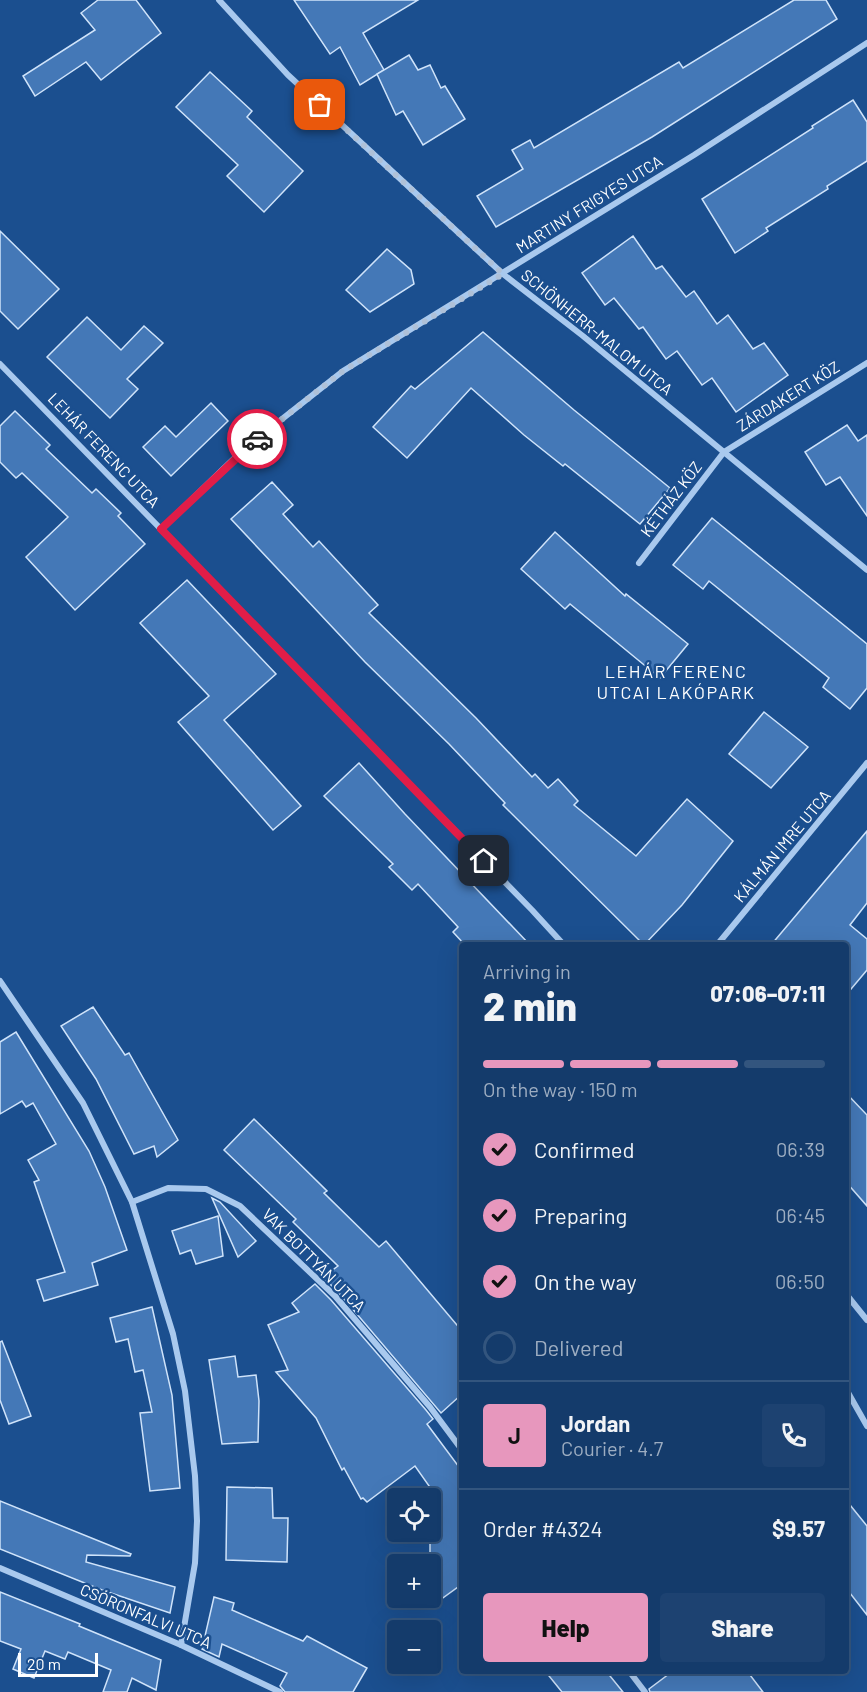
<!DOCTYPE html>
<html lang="en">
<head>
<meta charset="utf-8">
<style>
	body { margin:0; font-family:Barlow,sans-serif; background:#1d4271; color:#f1f3f6; height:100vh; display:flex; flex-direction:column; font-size:22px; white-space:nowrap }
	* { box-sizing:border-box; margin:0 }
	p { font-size:20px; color:#9dadc1 }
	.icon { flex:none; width:33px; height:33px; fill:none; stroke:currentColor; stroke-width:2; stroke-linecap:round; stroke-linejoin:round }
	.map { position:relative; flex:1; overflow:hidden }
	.side { position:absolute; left:459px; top:942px; width:390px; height:732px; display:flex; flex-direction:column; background:#143b6b; border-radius:6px; box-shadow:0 6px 24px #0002,0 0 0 2px #33557e }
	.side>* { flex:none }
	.tools { position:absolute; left:387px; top:1488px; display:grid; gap:12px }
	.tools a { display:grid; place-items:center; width:54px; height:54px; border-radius:6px; background:#143b6b; box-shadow:0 6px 24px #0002,0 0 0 2px #33557e; font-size:30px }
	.scale { position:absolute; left:18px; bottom:15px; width:80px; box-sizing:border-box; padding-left:6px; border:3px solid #fff; border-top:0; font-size:16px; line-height:21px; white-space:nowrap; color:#fff; -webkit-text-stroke:4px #1b4f8f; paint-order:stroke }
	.pin { position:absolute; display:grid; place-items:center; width:51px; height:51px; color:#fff; margin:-26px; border-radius:12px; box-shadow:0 3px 9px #0006 }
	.courier { position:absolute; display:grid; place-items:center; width:60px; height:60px; margin:-30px; border:4px solid #e11d48; border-radius:50%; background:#fff; color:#222; box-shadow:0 2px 8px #0007 }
	.head em { font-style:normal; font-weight:800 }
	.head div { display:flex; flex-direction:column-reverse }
	.head { display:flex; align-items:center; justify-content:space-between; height:102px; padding:0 24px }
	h1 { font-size:39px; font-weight:800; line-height:45px }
	.bar { display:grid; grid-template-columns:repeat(4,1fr); gap:9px 6px; align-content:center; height:72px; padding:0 24px }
	.bar i { height:8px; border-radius:4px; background:#33557e }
	.bar .on { background:#e797bd }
	.bar p { grid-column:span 4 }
	.line { display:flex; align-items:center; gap:15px; padding:0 24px; border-top:2px solid #33557e }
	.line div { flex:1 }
	.round { display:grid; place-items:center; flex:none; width:63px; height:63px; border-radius:6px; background:#1d4271 }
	ol { padding:0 24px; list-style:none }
	li { display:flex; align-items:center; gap:18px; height:66px }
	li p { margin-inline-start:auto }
	li .icon { padding:6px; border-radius:50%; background:#e797bd; color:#111; stroke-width:4 }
	li:last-child { color:#9dadc1 }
	li i { width:33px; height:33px; border:3px solid #33557e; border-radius:50% }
	.button { display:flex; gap:12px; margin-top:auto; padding:12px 24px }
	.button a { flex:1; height:69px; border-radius:6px; background:#e797bd; color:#111; font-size:24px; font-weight:800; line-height:69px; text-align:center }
	.button a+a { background:#1d4271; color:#f1f3f6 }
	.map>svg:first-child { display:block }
	.building { fill:#4478b7; stroke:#cfe3fa; stroke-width:1.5 }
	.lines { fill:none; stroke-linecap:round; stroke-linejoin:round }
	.minor { stroke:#a9c9ee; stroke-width:6 }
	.done { stroke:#afc1d8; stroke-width:6; stroke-dasharray:0 10.8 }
	.route { stroke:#e11d48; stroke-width:8 }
	.labels { text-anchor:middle; stroke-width:5; stroke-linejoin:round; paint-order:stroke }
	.street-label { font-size:16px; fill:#fff; stroke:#1b4f8f }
	.neighbourhood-label { font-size:18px; letter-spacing:1.5px; fill:#fff; stroke:#1b4f8f }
</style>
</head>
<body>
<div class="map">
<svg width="867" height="1692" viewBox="0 0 867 1692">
	<rect width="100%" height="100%" fill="#1b4f8f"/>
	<!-- building -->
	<g class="building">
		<polygon points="98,0 136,0 161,33 101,80 86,62 35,96 23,76 95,30 81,13"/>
		<polygon points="294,0 418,0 363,33 384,70 360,85 340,47 330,54"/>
		<polygon points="794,0 826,0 837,19 652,137 496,227 477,196 523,169 512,150 530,140 534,148 679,62 683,68"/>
		<polygon points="409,55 418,70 430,65 441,88 445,86 465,119 423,145 403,111 396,115 377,74"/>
		<polygon points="210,72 252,111 247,117 303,171 264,212 227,176 238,165 176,107"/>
		<polygon points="853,100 867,122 867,161 827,186 828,189 766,228 768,231 735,253 702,199 813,128 812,126"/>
		<polygon points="0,231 59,289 18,329 0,311"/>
		<polygon points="633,236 656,269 662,266 686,297 694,291 717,324 728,315 753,349 764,343 788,375 736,412 712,378 702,385 677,351 666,359 643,327 639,329 614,298 605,305 582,273"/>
		<polygon points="387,249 411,270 414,284 370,312 346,290"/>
		<polygon points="87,317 121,350 144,326 163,343 127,379 138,389 110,418 47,357"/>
		<polygon points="483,332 574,410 670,488 640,524 565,464 563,466 524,435 471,388 407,458 373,427 411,386 415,389"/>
		<polygon points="211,403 228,421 171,476 143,447 165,426 176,437"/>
		<polygon points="15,411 50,445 46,449 92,493 96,489 121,513 118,516 145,544 75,610 26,557 68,517 22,473 16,478 0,462 0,426"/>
		<polygon points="847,425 858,441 867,435 867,516 840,477 826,485 805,452"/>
		<polygon points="272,482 293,505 283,514 313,547 319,541 378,605 369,613 476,718 532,777 535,774 548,788 558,779 578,801 574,805 636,856 687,799 733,841 682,905 644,945 503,805 505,803 449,744 365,662 231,519"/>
		<polygon points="712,518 867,644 867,688 850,709 823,687 829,678 709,581 703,589 673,565"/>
		<polygon points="555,532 625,596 626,594 688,644 660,678 570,604 565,609 521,569"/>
		<polygon points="187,580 276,674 224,720 301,806 273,830 178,722 209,696 140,623"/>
		<polygon points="764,712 808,747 771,788 729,754"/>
		<polygon points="359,763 405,814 530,945 465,945 453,932 458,927 418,884 412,890 389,867 393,864 324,796"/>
		<polygon points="867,831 867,903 850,925 867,939 867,970 846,995 846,945 771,945"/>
		<polygon points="93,1007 125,1055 129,1053 178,1140 157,1157 154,1146 134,1154 96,1079 61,1026"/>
		<polygon points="16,1032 89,1151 105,1187 127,1250 92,1263 98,1285 44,1301 37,1280 65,1272 34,1182 39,1180 28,1160 56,1144 33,1103 26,1107 22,1101 0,1114 0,1042"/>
		<polygon points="846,1093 867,1115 867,1206 846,1182"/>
		<polygon points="254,1119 327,1191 324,1193 379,1247 386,1241 462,1331 462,1394 441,1413 339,1293 323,1277 338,1266 293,1222 296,1219 224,1150"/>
		<polygon points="212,1198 220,1202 256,1241 238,1257"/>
		<polygon points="218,1216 223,1256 196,1264 191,1250 180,1254 172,1231"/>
		<polygon points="315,1284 331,1300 426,1410 433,1419 427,1424 462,1471 462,1584 440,1600 430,1588 430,1506 439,1500 415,1466 367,1502 363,1498 361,1499 344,1468 342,1470 316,1418 276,1372 288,1370 268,1325 299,1312 292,1303"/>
		<polygon points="152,1307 172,1395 180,1488 150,1491 140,1413 152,1412 143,1370 135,1372 128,1339 116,1342 110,1318"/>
		<polygon points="2,1341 31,1416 9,1424 0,1400 0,1342"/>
		<polygon points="235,1356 238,1377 256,1375 259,1401 258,1442 222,1444 209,1360"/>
		<polygon points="227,1487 272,1488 273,1518 288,1518 287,1562 226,1560"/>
		<polygon points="846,1500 867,1526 867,1615 846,1588"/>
		<polygon points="0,1501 131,1554 130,1556 87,1555 86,1562 175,1587 170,1613 102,1590 0,1549"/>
		<polygon points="0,1592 80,1624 79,1626 161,1660 156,1690 132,1678 127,1692 103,1692 111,1670 68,1652 65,1659 45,1651 34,1678 13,1669 21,1649 0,1641"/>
		<polygon points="214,1597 234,1603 232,1610 303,1641 307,1636 367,1668 353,1692 285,1692 280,1686 287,1673 222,1644 219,1657 202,1649"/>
		<polygon points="545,1671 606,1671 623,1692 562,1692"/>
		<polygon points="673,1671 747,1671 763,1692 650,1692 649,1689"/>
	</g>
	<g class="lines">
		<!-- minor -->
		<g class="minor">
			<polyline points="219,0 288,75 503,274 583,336 867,570"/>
			<polyline points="0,364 532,910 564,945"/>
			<polyline points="161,529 244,449 343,371 694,155 867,43"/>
			<polyline points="639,563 724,452 867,363"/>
			<polyline points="717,945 867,763"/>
			<polyline points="0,981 83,1103 132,1202 173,1334 185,1391 195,1476 197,1521 195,1563 181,1645"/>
			<polyline points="132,1202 168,1188 206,1189 240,1206 335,1296 430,1407 462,1450"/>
			<polyline points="846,1294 867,1320"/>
			<polyline points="846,1389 867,1426"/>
			<polyline points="0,1568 181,1645 280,1692"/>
			<polyline points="629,1671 645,1692"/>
		</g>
	</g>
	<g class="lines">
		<!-- done -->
		<polyline class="done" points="257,439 343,371 503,274 320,105"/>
		<!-- route -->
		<polyline class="route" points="257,439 161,529 484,861"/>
	</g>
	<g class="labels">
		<!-- street labels -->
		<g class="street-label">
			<text transform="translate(589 204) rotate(-32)" y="6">MARTINY FRIGYES UTCA</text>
			<text transform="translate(597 332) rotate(39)" y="6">SCHÖNHERR-MALOM UTCA</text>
			<text transform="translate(788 396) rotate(-32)" y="6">ZÁRDAKERT KÖZ</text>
			<text transform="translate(104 450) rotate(46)" y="6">LEHÁR FERENC UTCA</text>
			<text transform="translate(671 499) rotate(-53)" y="6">KÉTHÁZ KÖZ</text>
			<text transform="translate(782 846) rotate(-50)" y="6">KÁLMÁN IMRE UTCA</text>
			<text transform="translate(314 1260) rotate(45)" y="6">VAK BOTTYÁN UTCA</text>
			<text transform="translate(146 1616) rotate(23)" y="6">CSÓRONFALVI UTCA</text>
		</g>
		<!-- neighbourhood labels -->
		<g class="neighbourhood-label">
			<text x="676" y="678">LEHÁR FERENC<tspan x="676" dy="21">UTCAI LAKÓPARK</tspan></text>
		</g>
	</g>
</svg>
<div class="tools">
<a><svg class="icon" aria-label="locate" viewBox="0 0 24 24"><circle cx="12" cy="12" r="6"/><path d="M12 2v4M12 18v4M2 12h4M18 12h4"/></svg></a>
<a>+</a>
<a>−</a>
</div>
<div class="scale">20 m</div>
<div class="pin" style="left:320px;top:105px;background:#ea580c"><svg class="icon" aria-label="bag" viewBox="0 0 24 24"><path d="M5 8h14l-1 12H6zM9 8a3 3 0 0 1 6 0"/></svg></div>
<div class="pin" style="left:484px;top:861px;background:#1f2937"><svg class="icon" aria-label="home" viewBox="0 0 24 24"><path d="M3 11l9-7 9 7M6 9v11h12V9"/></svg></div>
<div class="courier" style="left:257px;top:439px"><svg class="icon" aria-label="car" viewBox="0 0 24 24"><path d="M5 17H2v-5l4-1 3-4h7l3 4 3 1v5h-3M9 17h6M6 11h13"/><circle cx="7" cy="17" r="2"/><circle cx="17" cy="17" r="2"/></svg></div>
<section class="side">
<div class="head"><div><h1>2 min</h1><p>Arriving in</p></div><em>07:06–07:11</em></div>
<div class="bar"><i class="on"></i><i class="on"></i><i class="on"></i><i></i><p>On the way · 150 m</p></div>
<ol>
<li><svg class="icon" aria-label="check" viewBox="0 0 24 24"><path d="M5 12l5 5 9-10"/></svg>Confirmed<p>06:39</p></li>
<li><svg class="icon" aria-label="check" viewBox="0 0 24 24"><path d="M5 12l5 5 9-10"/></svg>Preparing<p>06:45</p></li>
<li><svg class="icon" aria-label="check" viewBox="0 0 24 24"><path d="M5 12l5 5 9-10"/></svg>On the way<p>06:50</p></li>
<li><i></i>Delivered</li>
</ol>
<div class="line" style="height:108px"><b class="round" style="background:#e797bd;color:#111">J</b><div><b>Jordan</b><p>Courier · 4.7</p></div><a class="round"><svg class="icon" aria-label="phone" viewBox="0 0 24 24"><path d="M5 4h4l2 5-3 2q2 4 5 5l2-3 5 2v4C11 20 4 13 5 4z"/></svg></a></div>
<div class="line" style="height:78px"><div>Order #4324</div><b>$9.57</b></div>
<div class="button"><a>Help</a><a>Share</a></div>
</section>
</div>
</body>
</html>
